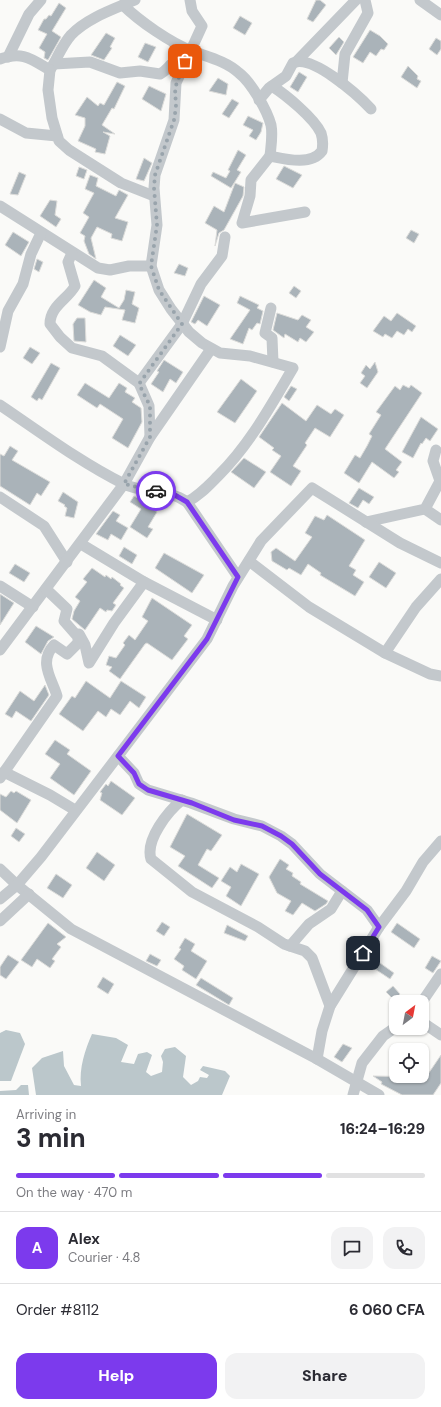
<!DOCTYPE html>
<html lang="en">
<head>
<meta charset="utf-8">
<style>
	body { margin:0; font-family:"DM Sans",sans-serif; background:#f2f2f3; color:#2b2b33; height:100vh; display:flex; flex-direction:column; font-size:15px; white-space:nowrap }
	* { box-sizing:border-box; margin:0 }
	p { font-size:13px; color:#7c7c81 }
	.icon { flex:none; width:22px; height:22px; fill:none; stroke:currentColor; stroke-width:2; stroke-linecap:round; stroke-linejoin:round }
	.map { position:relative; height:1095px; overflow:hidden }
	.panel { display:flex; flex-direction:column; background:#fff; flex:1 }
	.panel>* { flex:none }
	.needle { width:26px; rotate:32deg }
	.controls { position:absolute; left:389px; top:995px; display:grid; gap:8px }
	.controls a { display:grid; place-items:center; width:40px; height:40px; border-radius:8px; background:#fff; box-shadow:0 1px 3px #0004; font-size:20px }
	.pin { position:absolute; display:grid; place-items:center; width:34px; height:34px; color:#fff; margin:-17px; border-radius:8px; box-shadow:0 2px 6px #0006 }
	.courier { position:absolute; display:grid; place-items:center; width:40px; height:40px; margin:-20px; border:3px solid #7c3aed; border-radius:50%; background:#fff; color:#222; box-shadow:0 1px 5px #0007 }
	.overview em { font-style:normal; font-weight:800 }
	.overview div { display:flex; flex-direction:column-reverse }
	.overview { display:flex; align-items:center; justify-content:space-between; height:68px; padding:0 16px }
	h1 { font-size:26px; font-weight:800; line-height:30px }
	.bar { display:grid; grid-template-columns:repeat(4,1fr); gap:6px 4px; align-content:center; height:48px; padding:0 16px }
	.bar i { height:5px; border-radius:3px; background:#e1e1e2 }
	.bar .on { background:#7c3aed }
	.bar p { grid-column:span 4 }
	.line { display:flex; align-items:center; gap:10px; padding:0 16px; border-top:1px solid #e1e1e2 }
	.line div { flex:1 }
	.round { display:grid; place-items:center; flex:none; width:42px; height:42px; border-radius:12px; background:#f2f2f3 }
	.action { display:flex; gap:8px; margin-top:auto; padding:8px 16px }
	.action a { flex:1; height:46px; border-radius:12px; background:#7c3aed; color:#fff; font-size:16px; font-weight:800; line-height:46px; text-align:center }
	.action a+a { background:#f2f2f3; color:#2b2b33 }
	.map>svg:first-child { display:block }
	.water { fill:#bbc7cb }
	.building { fill:#aab3b9; stroke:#dcdcda }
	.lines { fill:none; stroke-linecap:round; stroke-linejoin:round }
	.street { stroke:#c3c8cc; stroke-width:11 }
	.done { stroke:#99a4ac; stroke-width:4; stroke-dasharray:0 7.2 }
	.route { stroke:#7c3aed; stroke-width:5 }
</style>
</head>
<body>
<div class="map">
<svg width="441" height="1095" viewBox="0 0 441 1095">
	<rect width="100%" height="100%" fill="#fafaf8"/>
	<!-- water -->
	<g class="water">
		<polygon points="6,1030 20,1033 25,1044 11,1081 0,1081 0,1033"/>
		<path d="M92,1034L116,1038L128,1045L121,1062L134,1064L138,1054L147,1052L152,1055L146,1072L151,1076L162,1072L163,1062L161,1056L165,1049L175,1047L186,1056L183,1077L191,1085L198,1081L200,1077L207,1078L209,1075L200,1070L203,1066L225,1071L230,1076L222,1095H36L32,1068L42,1058L63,1051L64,1066L74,1085L81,1086C79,1068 85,1050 92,1034Z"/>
		<polygon points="21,1085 28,1085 29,1095 0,1095 0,1091 16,1090"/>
	</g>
	<!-- building -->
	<g class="building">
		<polygon points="316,0 320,0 326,5 313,22 307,19"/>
		<polygon points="59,3 66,8 52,31 61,37 48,60 44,58 45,52 39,48 47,34 38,30 44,19 46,19 49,15 51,16"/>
		<polygon points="240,16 252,23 245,35 233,28"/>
		<polygon points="370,30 380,36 388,44 384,50 381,49 376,56 370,52 363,63 353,57"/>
		<polygon points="106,33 115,38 110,47 112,48 104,60 91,55"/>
		<polygon points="339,37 344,42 336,55 329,48"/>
		<polygon points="436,38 441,41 441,49 437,55 429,49"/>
		<polygon points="145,43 156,47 148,62 138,57"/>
		<polygon points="408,66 418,76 417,79 421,81 417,88 401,77"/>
		<polygon points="299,72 307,77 298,92 290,87"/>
		<polygon points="218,78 228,84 226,95 209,91"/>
		<polygon points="117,82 125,86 114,109 112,108 102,125 115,134 103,132 110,136 105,154 95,152 96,149 78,141 85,126 85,118 75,115 87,97 98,106 100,103 104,105"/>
		<polygon points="149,86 166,94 161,111 142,99"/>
		<polygon points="232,99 239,103 229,118 222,114"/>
		<polygon points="248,116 263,123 261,132 256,140 249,136 253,130 243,125"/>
		<polygon points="238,150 246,155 237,170 241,172 231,188 211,176 213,172 226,178 230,171 228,170"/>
		<polygon points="144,158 152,163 144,181 136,179"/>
		<polygon points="284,166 302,175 293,188 276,179"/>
		<polygon points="79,167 87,170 84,179 76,176"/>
		<polygon points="19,172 26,175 18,195 10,194"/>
		<polygon points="90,175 98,178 96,186 116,196 119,190 128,195 115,218 128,222 122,241 111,238 112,234 97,227 91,238 96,259 89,254 84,241 85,236 80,233 89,217 83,213 94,193 85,189"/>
		<polygon points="235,183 244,187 243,196 224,230 219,233 215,246 217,230 205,223 214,206 224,212"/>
		<polygon points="50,200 57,201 55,215 61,219 56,227 40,216"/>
		<polygon points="411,230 419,234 414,243 406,238"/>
		<polygon points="13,232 29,242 21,256 5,245"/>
		<polygon points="37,259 43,262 39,272 34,269"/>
		<polygon points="179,264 188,268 185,276 174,273"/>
		<polygon points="94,280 106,288 101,297 119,308 124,300 126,290 135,292 132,304 139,308 135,323 122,320 125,310 105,307 101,315 90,312 78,305"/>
		<polygon points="294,286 301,291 296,298 289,293"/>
		<polygon points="204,296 220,305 207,326 198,320 195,324 191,322"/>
		<polygon points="240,296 259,305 257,308 263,311 260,324 257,323 252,330 249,328 243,344 230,339 250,310 237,303"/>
		<polygon points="277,313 298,320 302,315 311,320 306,327 314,332 306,342 300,338 298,342 285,334 284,338 273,330"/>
		<polygon points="397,313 416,326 412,332 408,329 404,335 397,331 392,338 385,334 383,337 373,331 384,316 391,321"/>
		<polygon points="77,318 85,318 86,342 74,341 73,324"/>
		<polygon points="120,335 136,345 128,356 113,346"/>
		<polygon points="30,347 40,353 32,364 23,358"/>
		<polygon points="164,360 183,372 176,383 170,379 163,392 151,384 159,372 157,371"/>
		<polygon points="375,362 378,372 367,388 360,383 365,376 361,373 366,365 370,369"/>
		<polygon points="51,363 60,368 42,400 39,398 37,401 31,397"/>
		<polygon points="241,379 257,391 235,423 217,412"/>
		<polygon points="85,383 109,398 119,383 127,388 125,392 135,398 132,402 141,408 142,422 128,448 112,438 123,419 100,404 97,408 77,395"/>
		<polygon points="403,385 409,388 411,385 422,393 385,449 402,462 396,470 399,472 394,478 372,462 359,483 344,473 355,455 360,458 367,446 372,436 369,434 381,415 376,412 395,386 400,390"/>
		<polygon points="291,386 297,389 289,401 284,397"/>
		<polygon points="282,403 306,421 317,405 331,414 335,409 344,415 330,437 315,428 305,443 307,445 293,466 301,471 291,486 270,472 281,456 272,450 274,448 259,437"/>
		<polygon points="421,417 438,429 430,441 426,438 422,444 421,443 413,458 402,452"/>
		<polygon points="10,446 18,451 12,460 50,482 41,496 37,493 30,505 0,486 0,454 4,456"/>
		<polygon points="244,458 266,472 254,488 231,472"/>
		<polygon points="359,488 374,497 369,504 363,500 358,508 349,503"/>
		<polygon points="63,492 78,502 74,518 65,516 67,508 64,506 65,505 58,501"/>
		<polygon points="134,496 154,506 153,509 157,512 148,527 153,529 147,538 130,527 141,509 130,502"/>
		<polygon points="113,511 120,515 116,521 128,528 121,540 111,534 108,540 96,534"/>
		<polygon points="327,515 365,540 349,566 356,570 353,575 364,582 355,596 320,575 321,573 308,564 301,575 289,568 287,570 272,561 271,552 276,548 295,561 312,537 305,533 315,516 324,520"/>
		<polygon points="124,547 137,555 132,564 119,556"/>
		<polygon points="164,553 204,575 192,593 155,568"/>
		<polygon points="379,562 396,573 386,588 369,577"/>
		<polygon points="15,564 30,573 24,582 9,573"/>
		<polygon points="92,568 105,577 106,575 111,579 112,577 121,584 120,585 124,588 113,603 116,605 112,611 107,610 106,612 100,608 85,630 72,619 74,611 80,601 75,597 87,582 83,579"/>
		<polygon points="0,594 14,603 0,625"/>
		<polygon points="152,598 192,625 184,636 188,639 172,660 147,643 145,644 120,679 109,671 112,667 106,665 109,656 116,658 125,645 123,643 129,635 135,640 148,621 142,617"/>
		<polygon points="36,626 54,637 48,641 41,654 25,642"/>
		<polygon points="86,681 110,698 121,681 146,697 139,708 130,701 120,715 111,709 106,717 98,711 83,731 59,714 72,696 75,698"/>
		<polygon points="45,685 49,695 31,721 16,711 12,718 5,714 20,691 34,701"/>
		<polygon points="55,740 70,750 67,754 91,771 74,795 50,778 60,764 45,754"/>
		<polygon points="111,781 135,798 122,815 100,800 102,793 100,792 106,784 108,786"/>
		<polygon points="11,791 14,793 16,791 31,800 17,823 0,810 0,794 6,797"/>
		<polygon points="187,814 222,835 211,851 207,849 198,865 219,878 212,888 178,866 185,856 170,847"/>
		<polygon points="16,828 25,834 19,842 11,836"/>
		<polygon points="97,852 115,865 104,881 86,868"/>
		<polygon points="280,859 289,865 286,869 293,873 292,876 301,882 300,884 328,901 326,904 315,911 302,903 293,915 285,911 291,901 277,893 269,877"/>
		<polygon points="241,864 259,874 241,906 226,896 231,887 221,881 230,867 237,872"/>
		<polygon points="56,874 72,885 63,898 47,888"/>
		<polygon points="162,922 170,927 164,936 156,931"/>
		<polygon points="48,923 66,937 57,944 61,947 52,959 55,961 50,968 37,959 32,967 21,960"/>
		<polygon points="397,923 420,939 414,948 391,932"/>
		<polygon points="227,925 248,936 245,941 224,933"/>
		<polygon points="185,938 195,944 191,951 207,961 196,979 182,970 184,966 174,959 181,949 179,948"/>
		<polygon points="150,954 161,960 157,966 146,961"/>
		<polygon points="8,955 19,962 6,979 0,975 0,967"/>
		<polygon points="432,956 441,961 433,973 425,968"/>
		<polygon points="373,958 394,973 390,979 369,965"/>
		<polygon points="103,977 114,984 108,994 97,987"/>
		<polygon points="201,978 233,998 229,1005 196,985"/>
		<polygon points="393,986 400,994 394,1000 386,992"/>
		<polygon points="343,1044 352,1048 342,1062 334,1057"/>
		<polygon points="441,1055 441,1083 433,1095 402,1095 381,1084 382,1082 373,1076 426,1077"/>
	</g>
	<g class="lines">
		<!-- street -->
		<g class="street">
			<polyline points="420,0 441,15"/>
			<path d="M123,5C139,21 171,43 192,51C208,57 226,61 239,73C251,82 267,110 271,125C273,135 271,146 270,156"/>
			<polyline points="8,57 29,14 41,0"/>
			<path d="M0,59C23,51 31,59 50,70C57,59 62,45 71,35C87,18 114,9 135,0"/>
			<polyline points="296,62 356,0"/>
			<path d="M54,64L90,62L120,73L140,71L160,74C170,69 171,58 185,61"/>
			<polyline points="50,70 48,90 52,118 59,141 69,150 121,183 154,196"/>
			<polyline points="342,83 345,54 368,13 365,0"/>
			<path d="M272,86C286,95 314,118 321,133C323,139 323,145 322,151C311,166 285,159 270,156L251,180L250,196L242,223L305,212"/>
			<path d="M259,100L269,88L286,76L293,63C312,54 358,95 371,109"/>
			<polyline points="0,119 26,133 57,136"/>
			<polyline points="0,206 98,268 110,270 129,266 151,266"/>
			<path d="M72,253L68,262L75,286C68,299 50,306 50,324L60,337L72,348L102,356L139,383L149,406L150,437"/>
			<polyline points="271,308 265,333 272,338 273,362"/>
			<polyline points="0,347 8,311 23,284 31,254 41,233"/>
			<polyline points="139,383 182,324 201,284 222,256 225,237"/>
			<path d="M0,405C40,432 80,462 124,484C144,494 168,488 187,502L238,577"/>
			<polyline points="0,497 44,526 67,562"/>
			<path d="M187,502C199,496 208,486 218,476C250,444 270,407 293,368L250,356L220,353L202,343L189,332L171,309L159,290L151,266L157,225L154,188L155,175L174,120L176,83L202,26L192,11L190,0"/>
			<polyline points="425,509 441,520"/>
			<polyline points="366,522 425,509 440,481 433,461 436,450"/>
			<polyline points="81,544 144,582"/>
			<polyline points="249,561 309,607 385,653 430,674 441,676"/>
			<polyline points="0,586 33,607"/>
			<polyline points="79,634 85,645 89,663 114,623 144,582 217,620"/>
			<polyline points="0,650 124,484 150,437 211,349"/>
			<polyline points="385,653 416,607 441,579"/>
			<polyline points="118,756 134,773 139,784 148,790 191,803 234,819 262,826 281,836 292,844 320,874 367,910 379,927"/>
			<polyline points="4,772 50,795 75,810"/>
			<path d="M0,778L57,696C52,679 38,662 54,645L67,654L78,643V637L64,621L67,609L46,589"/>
			<path d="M182,800C168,811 145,840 151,859L192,892L258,927L284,944L305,951L312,958L330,1006"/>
			<polyline points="0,869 17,885 71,929 317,1059 379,1095"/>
			<polyline points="0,899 17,885 41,857 207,639 233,586 261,541 312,488 400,543 441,563"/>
			<polyline points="0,921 29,894"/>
			<polyline points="290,946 309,924 331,909 342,891"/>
			<polyline points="422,1002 441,974"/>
			<polyline points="422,1022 441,1035"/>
			<polyline points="317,1059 322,1031 330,1006 379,927 406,891 423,862 441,841"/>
			<polyline points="353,1095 362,1063 383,1036 396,1027"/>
		</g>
	</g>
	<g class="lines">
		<!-- done -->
		<polyline class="done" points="156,491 124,484 150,437 150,406 139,384 182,324 159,290 151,266 157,225 154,188 155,175 174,120 176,107 175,88 185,61"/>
		<!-- route -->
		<polyline class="route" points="156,491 173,494 187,502 238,577 207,639 118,756 134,773 139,784 148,790 192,803 234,820 262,826 281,836 292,844 320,874 367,910 379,927 363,953"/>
	</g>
</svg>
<div class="controls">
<a><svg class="needle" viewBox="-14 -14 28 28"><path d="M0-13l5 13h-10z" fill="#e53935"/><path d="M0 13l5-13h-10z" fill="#7c7c81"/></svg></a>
<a><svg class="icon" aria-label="locate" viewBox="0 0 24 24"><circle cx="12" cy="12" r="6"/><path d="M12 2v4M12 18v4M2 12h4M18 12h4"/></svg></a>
</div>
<div class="pin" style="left:185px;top:61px;background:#ea580c"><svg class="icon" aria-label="bag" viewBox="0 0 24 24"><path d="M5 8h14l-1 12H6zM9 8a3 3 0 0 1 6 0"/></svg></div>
<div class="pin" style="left:363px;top:953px;background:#1f2937"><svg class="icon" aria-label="home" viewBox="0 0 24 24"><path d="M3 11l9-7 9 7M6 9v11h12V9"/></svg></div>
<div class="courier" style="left:156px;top:491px"><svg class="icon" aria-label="car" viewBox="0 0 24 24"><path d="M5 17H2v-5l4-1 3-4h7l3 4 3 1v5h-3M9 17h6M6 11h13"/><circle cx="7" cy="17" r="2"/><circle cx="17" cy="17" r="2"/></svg></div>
</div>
<section class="panel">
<div class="overview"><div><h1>3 min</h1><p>Arriving in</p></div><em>16:24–16:29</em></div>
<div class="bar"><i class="on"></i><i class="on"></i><i class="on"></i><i></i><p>On the way · 470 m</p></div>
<div class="line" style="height:72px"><b class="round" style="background:#7c3aed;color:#fff">A</b><div><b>Alex</b><p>Courier · 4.8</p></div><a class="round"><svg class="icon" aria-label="chat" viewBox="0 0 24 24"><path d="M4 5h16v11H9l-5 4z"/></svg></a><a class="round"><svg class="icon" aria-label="phone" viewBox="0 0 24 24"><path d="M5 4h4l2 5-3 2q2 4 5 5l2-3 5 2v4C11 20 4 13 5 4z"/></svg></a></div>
<div class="line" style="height:52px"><div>Order #8112</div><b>6 060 CFA</b></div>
<div class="action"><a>Help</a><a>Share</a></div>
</section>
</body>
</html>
